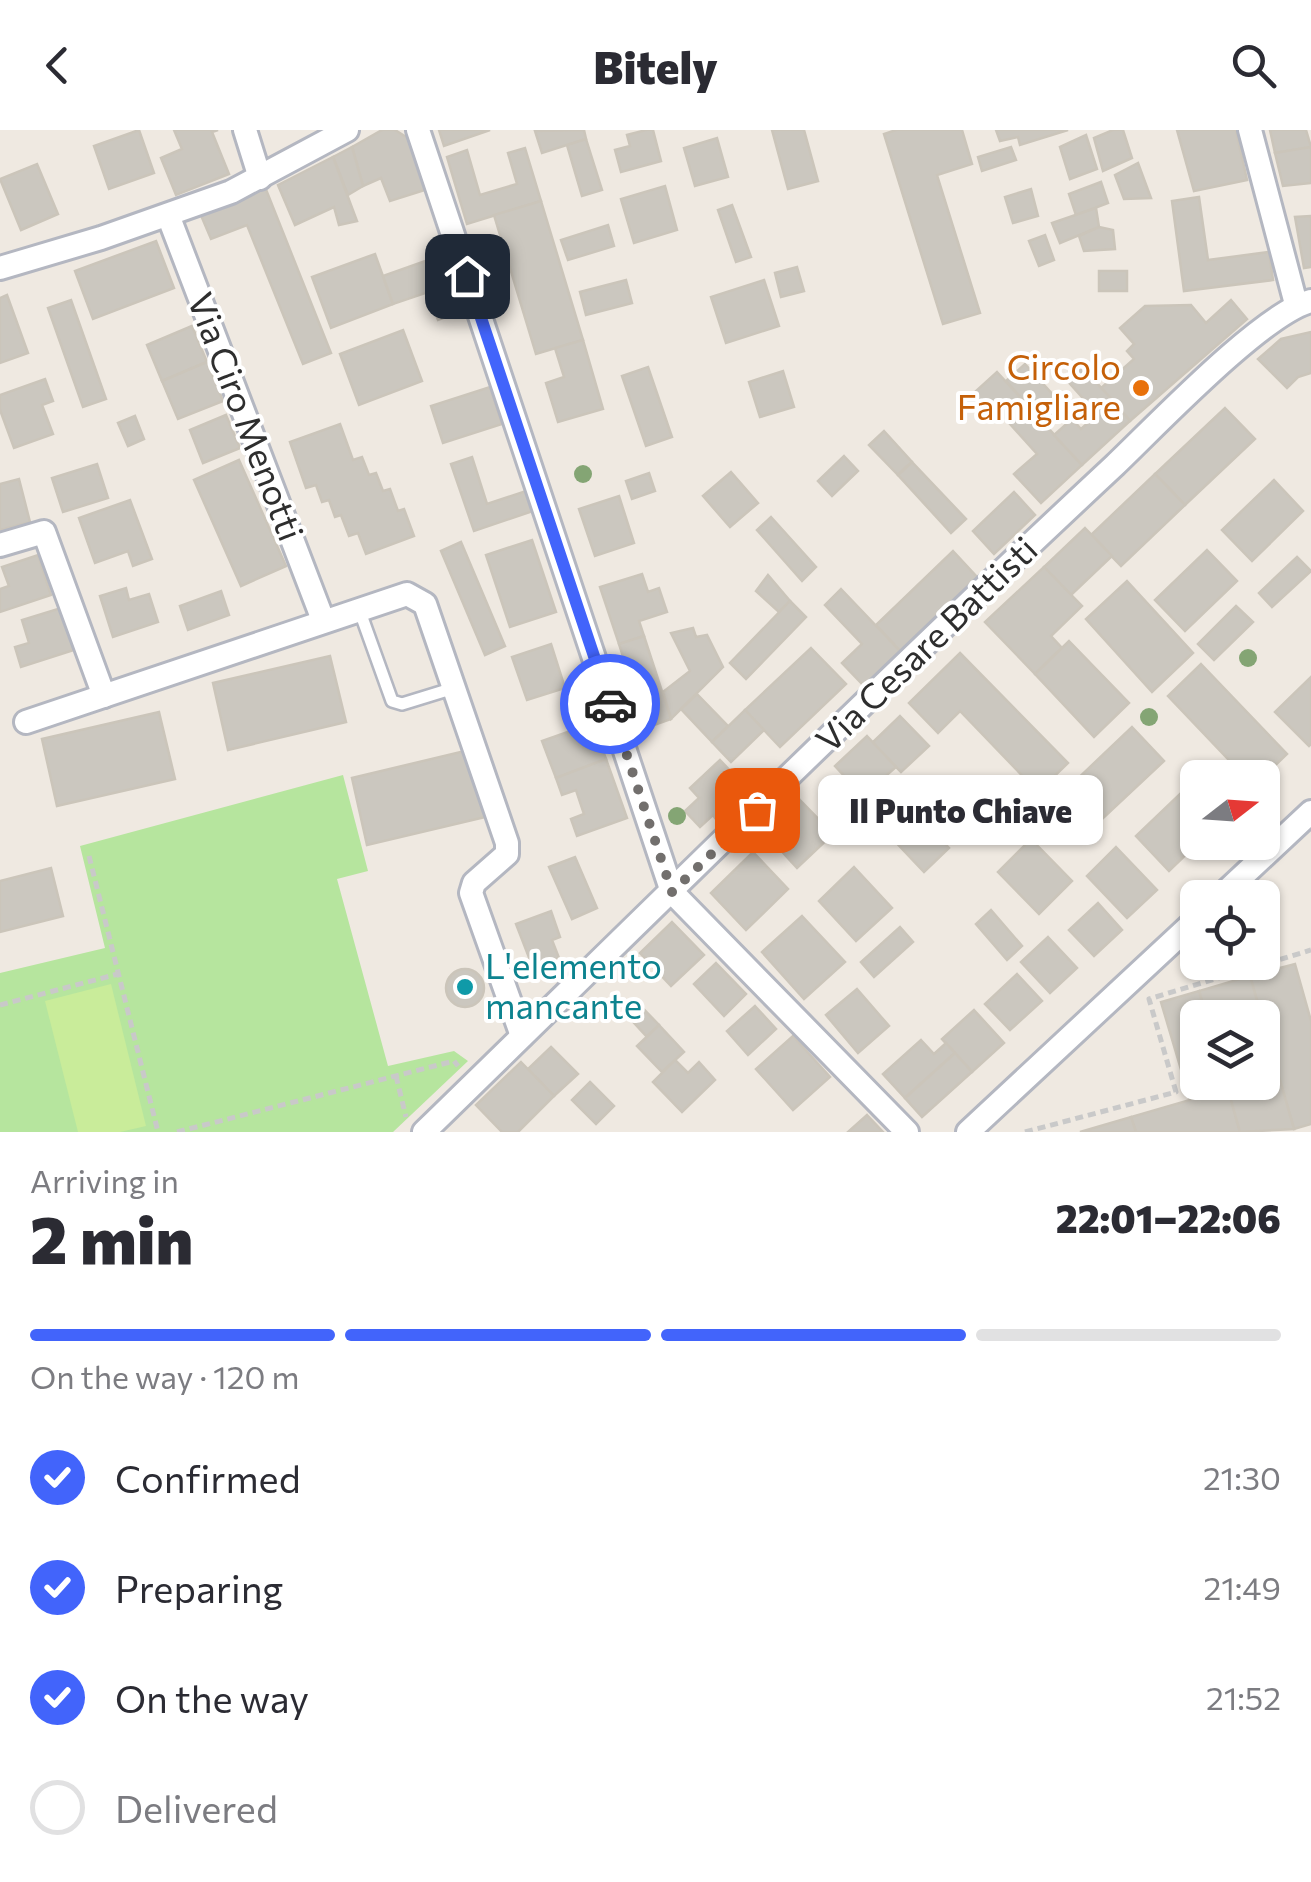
<!DOCTYPE html>
<html lang="en">
<head>
<meta charset="utf-8">
<style>
	body { margin:0; font-family:Commissioner,sans-serif; background:#f7f7f7; color:#2b2b33; height:100vh; display:flex; flex-direction:column; font-size:38px; white-space:nowrap }
	* { box-sizing:border-box; margin:0 }
	p { font-size:32px; color:#7c7c81 }
	.icon { flex:none; width:55px; height:55px; fill:none; stroke:currentColor; stroke-width:2; stroke-linecap:round; stroke-linejoin:round }
	.map { position:relative; height:1002px; overflow:hidden }
	.side { display:flex; flex-direction:column; background:#fff; flex:1 }
	.side>* { flex:none }
	.needle { width:65px; rotate:73deg }
	.tools { position:absolute; left:1180px; top:630px; display:grid; gap:20px }
	.tools a { display:grid; place-items:center; width:100px; height:100px; border-radius:15px; background:#fff; box-shadow:0 2px 8px #0004; font-size:50px }
	.pin { position:absolute; display:grid; place-items:center; width:85px; height:85px; color:#fff; margin:-42px; border-radius:20px; box-shadow:0 5px 15px #0006 }
	.courier { position:absolute; display:grid; place-items:center; width:100px; height:100px; margin:-50px; border:8px solid #4264fb; border-radius:50%; background:#fff; color:#222; box-shadow:0 2px 12px #0007 }
	.bubble { position:absolute; height:70px; border-radius:15px; background:#fff; box-shadow:0 2px 8px #0004; font-size:32px; font-weight:800; line-height:70px; text-align:center }
	.overview em { font-style:normal; font-weight:800 }
	.overview div { display:flex; flex-direction:column-reverse }
	.overview { display:flex; align-items:center; justify-content:space-between; height:170px; padding:0 30px }
	h1 { font-size:65px; font-weight:800; line-height:75px }
	.bar { display:grid; grid-template-columns:repeat(4,1fr); gap:15px 10px; align-content:center; height:120px; padding:0 30px }
	.bar i { height:12px; border-radius:8px; background:#e1e1e2 }
	.bar .active { background:#4264fb }
	.bar p { grid-column:span 4 }
	ol { padding:0 30px; list-style:none }
	li { display:flex; align-items:center; gap:30px; height:110px }
	li p { margin-inline-start:auto }
	li .icon { padding:10px; border-radius:50%; background:#4264fb; color:#fff; stroke-width:4 }
	li:last-child { color:#7c7c81 }
	li i { width:55px; height:55px; border:5px solid #e1e1e2; border-radius:50% }
	header { display:flex; justify-content:space-between; align-items:center; height:130px; padding:0 30px; background:#fff; font-size:45px; font-weight:800 }
	.map>svg:first-child { display:block }
	.green { fill:#b6e59e }
	.pitch { fill:#c9ec9a }
	.building { fill:#cbc7bf; stroke:#cbc5ba; stroke-width:2.5 }
	.lines { fill:none; stroke-linecap:round; stroke-linejoin:round }
	.lane-casing { stroke:#b4b7c1; stroke-width:16 }
	.street-casing { stroke:#b4b7c1; stroke-width:28 }
	.path { stroke:#c9c9c9; stroke-width:5; stroke-dasharray:8 5; stroke-linecap:butt }
	.lane { stroke:#fff; stroke-width:11 }
	.street { stroke:#fff; stroke-width:22 }
	.tree { fill:#84a574 }
	.done { stroke:#726f6d; stroke-width:10; stroke-dasharray:0 18 }
	.route { stroke:#4264fb; stroke-width:12 }
	.food-dot { fill:#e8710a; stroke:#fff; stroke-width:4 }
	.culture-dot { fill:#0f9aa8; stroke:#fff; stroke-width:4 }
	.labels { text-anchor:middle; stroke-width:8; stroke-linejoin:round; paint-order:stroke }
	.food-label { font-size:35px; fill:#c56008; stroke:#fff; text-anchor:end }
	.street-label { font-size:35px; fill:#2e2e2e; stroke:#fff }
	.culture-label { font-size:35px; fill:#0d838f; stroke:#fff; text-anchor:start }
</style>
</head>
<body>
<header><svg class="icon" aria-label="back" viewBox="0 0 24 24"><path d="M15 5l-7 7 7 7"/></svg>Bitely<svg class="icon" aria-label="search" viewBox="0 0 24 24"><circle cx="10" cy="10" r="6"/><path d="M15 15l6 6"/></svg></header>
<div class="map">
<svg width="1311" height="1002" viewBox="0 0 1311 1002">
	<rect width="100%" height="100%" fill="#efe9e1"/>
	<!-- green -->
	<polygon class="green" points="343,645 368,741 337,749 388,936 454,921 468,931 393,1002 0,1002 0,843 105,818 80,716"/>
	<!-- pitch -->
	<polygon class="pitch" points="111,854 146,996 120,1002 78,1002 45,871"/>
	<!-- building -->
	<g class="building">
		<polygon points="139,0 154,43 109,59 94,16"/>
		<polygon points="174,0 218,0 212,2 229,44 176,65 161,28 182,19"/>
		<polygon points="382,0 395,0 411,10 425,60 390,71 381,48 363,56 352,17"/>
		<polygon points="439,0 490,0 444,16"/>
		<polygon points="584,0 586,9 542,23 535,1"/>
		<polygon points="646,0 653,0 661,31 621,42 615,20 630,16 627,5"/>
		<polygon points="772,0 804,0 818,51 788,59"/>
		<polygon points="896,0 962,0 972,34 937,45 980,183 943,194 884,4"/>
		<polygon points="996,0 1068,0 1020,15 1018,7 1000,11"/>
		<polygon points="1113,0 1123,0 1132,28 1103,41 1094,8"/>
		<polygon points="1177,0 1236,0 1247,50 1194,61"/>
		<polygon points="1270,0 1306,0 1311,17 1275,23"/>
		<polygon points="1086,5 1097,39 1070,49 1060,17"/>
		<polygon points="717,8 728,47 695,56 684,18"/>
		<polygon points="586,9 602,60 582,66 567,15"/>
		<polygon points="352,17 363,56 348,65 333,27"/>
		<polygon points="1011,17 1016,30 982,41 978,27"/>
		<polygon points="1311,17 1311,53 1283,56 1275,23"/>
		<polygon points="525,18 541,71 467,94 447,27 467,20 480,65 517,54 508,23"/>
		<polygon points="333,27 357,91 339,95 334,77 295,95 278,55"/>
		<polygon points="1138,33 1151,68 1124,69 1115,45"/>
		<polygon points="37,34 58,84 21,100 0,49"/>
		<polygon points="1101,52 1108,73 1076,85 1069,64"/>
		<polygon points="665,56 677,100 634,113 621,69"/>
		<polygon points="265,57 331,223 303,234 247,95 211,109 200,83"/>
		<polygon points="1031,59 1038,86 1013,93 1005,67"/>
		<polygon points="1199,67 1208,130 1269,122 1273,150 1184,161 1172,71"/>
		<polygon points="541,71 583,210 536,224 494,85"/>
		<polygon points="732,75 751,127 736,132 718,80"/>
		<polygon points="1096,78 1099,97 1060,113 1052,93"/>
		<polygon points="1311,86 1311,137 1304,138 1295,87"/>
		<polygon points="608,95 614,116 568,130 561,110"/>
		<polygon points="1099,97 1113,100 1115,119 1084,121 1079,106"/>
		<polygon points="1045,105 1054,130 1039,136 1029,111"/>
		<polygon points="156,111 174,158 93,189 75,141"/>
		<polygon points="375,124 393,174 331,198 312,147"/>
		<polygon points="445,124 465,180 438,190 428,162 393,174 383,146"/>
		<polygon points="797,137 804,161 781,167 775,143"/>
		<rect x="1099" y="141" width="28" height="20"/>
		<polygon points="626,150 632,173 586,185 580,162"/>
		<polygon points="764,150 779,196 726,213 711,167"/>
		<polygon points="7,165 28,223 0,233 0,168"/>
		<polygon points="71,170 106,269 83,277 48,178"/>
		<polygon points="1231,170 1247,189 1130,291 1101,258 1134,229 1127,221 1134,214 1120,198 1145,176 1191,175 1206,193"/>
		<polygon points="192,196 207,232 162,251 147,215"/>
		<polygon points="403,200 422,251 359,275 340,224"/>
		<polygon points="1311,202 1311,243 1298,247 1287,258 1258,229 1281,209"/>
		<polygon points="583,210 603,279 558,292 546,253 564,247 555,218"/>
		<polygon points="207,232 223,271 178,289 162,251"/>
		<polygon points="1079,233 1113,271 1098,285 1064,247"/>
		<polygon points="1025,234 1055,267 1036,284 1006,251"/>
		<polygon points="648,237 672,307 646,316 622,246"/>
		<polygon points="783,241 794,277 760,287 749,252"/>
		<polygon points="997,242 1082,335 1041,373 1014,344 1037,324 991,273 978,285 965,271"/>
		<polygon points="45,249 53,271 42,275 53,304 14,318 0,280 0,265"/>
		<polygon points="490,257 502,294 443,313 431,276"/>
		<polygon points="1113,271 1130,291 1082,335 1054,305 1072,289 1081,299"/>
		<polygon points="1225,278 1255,309 1185,375 1155,344"/>
		<polygon points="226,285 240,318 203,333 190,300"/>
		<polygon points="135,286 144,309 128,316 118,293"/>
		<polygon points="340,294 353,330 362,327 369,345 376,343 383,361 390,359 398,381 404,379 414,406 366,424 358,403 349,406 341,385 335,387 329,370 322,372 316,355 306,358 290,312"/>
		<polygon points="884,301 912,332 898,345 869,315"/>
		<polygon points="844,326 858,341 832,366 818,351"/>
		<polygon points="472,327 487,374 526,361 533,381 474,401 451,334"/>
		<polygon points="239,330 286,436 241,456 194,350"/>
		<polygon points="912,332 966,389 951,403 898,345"/>
		<polygon points="97,334 108,368 63,382 52,348"/>
		<polygon points="731,342 758,373 730,397 703,366"/>
		<polygon points="649,343 655,361 632,369 626,351"/>
		<polygon points="1155,344 1185,375 1121,436 1091,405"/>
		<polygon points="19,349 30,392 0,400 0,354"/>
		<polygon points="1274,350 1303,381 1252,431 1222,400"/>
		<polygon points="1014,362 1035,385 994,424 973,401"/>
		<polygon points="619,366 634,413 595,426 579,379"/>
		<polygon points="130,370 152,429 133,436 128,421 95,433 79,388"/>
		<polygon points="771,387 816,437 802,451 757,400"/>
		<polygon points="1085,398 1112,426 1071,465 1044,437"/>
		<polygon points="532,410 556,482 510,497 486,425"/>
		<polygon points="461,412 505,516 485,525 441,421"/>
		<polygon points="1207,420 1237,451 1185,501 1155,470"/>
		<polygon points="953,421 977,447 900,521 876,495"/>
		<polygon points="38,425 51,465 0,482 0,459 9,456 2,437"/>
		<polygon points="1297,427 1311,441 1272,477 1259,463"/>
		<polygon points="1044,437 1082,476 1051,506 1062,518 1035,544 985,492"/>
		<polygon points="642,444 648,462 659,458 667,482 639,491 644,506 619,514 600,457"/>
		<polygon points="768,445 790,471 779,482 756,461"/>
		<polygon points="1127,451 1193,523 1152,562 1086,489"/>
		<polygon points="126,458 129,470 149,464 158,492 113,507 100,466"/>
		<polygon points="841,459 900,521 864,556 842,533 862,514 825,475"/>
		<polygon points="221,461 229,485 188,500 180,476"/>
		<polygon points="790,471 806,487 746,549 730,533"/>
		<polygon points="1236,476 1253,492 1214,530 1198,514"/>
		<polygon points="61,478 74,520 21,537 15,517 29,513 22,490"/>
		<polygon points="693,498 696,507 707,505 723,537 671,589 663,562 690,541 671,503"/>
		<polygon points="644,506 671,589 646,598 619,514"/>
		<polygon points="1069,511 1129,573 1094,607 1035,544"/>
		<polygon points="551,514 565,558 527,570 512,527"/>
		<polygon points="811,518 846,554 780,617 745,580"/>
		<polygon points="960,523 1068,633 1038,662 960,581 938,603 909,573"/>
		<polygon points="330,526 346,592 228,620 213,553"/>
		<polygon points="1201,534 1287,624 1262,648 1246,648 1168,566"/>
		<polygon points="1311,547 1311,614 1309,616 1275,582"/>
		<polygon points="697,564 728,596 712,612 681,579"/>
		<polygon points="745,580 764,600 731,632 712,612"/>
		<polygon points="159,582 175,649 57,676 42,609"/>
		<polygon points="900,586 929,616 901,642 872,613"/>
		<polygon points="593,593 606,629 556,648 542,611"/>
		<polygon points="1132,597 1164,631 1101,690 1070,656"/>
		<polygon points="867,606 896,637 863,666 835,636"/>
		<polygon points="469,620 485,687 367,715 352,648"/>
		<polygon points="606,629 627,688 577,706 571,689 584,684 576,660 562,665 556,648"/>
		<polygon points="720,630 750,662 718,692 713,685 700,697 685,681 699,668 690,658"/>
		<polygon points="983,653 1010,680 976,712 950,686"/>
		<polygon points="1180,664 1198,683 1199,712 1169,741 1136,706"/>
		<polygon points="800,670 833,704 797,738 765,703"/>
		<polygon points="915,682 949,718 924,742 890,706"/>
		<polygon points="1031,709 1072,751 1039,784 998,742"/>
		<polygon points="1116,717 1157,760 1127,788 1087,746"/>
		<polygon points="753,722 788,759 746,800 711,763"/>
		<polygon points="575,727 597,778 572,789 549,737"/>
		<polygon points="854,737 892,778 856,811 819,771"/>
		<polygon points="51,738 63,786 0,802 0,751"/>
		<polygon points="1098,773 1122,800 1094,826 1069,800"/>
		<polygon points="991,780 1022,816 1007,830 976,794"/>
		<polygon points="551,781 560,807 552,810 559,828 533,838 516,794"/>
		<polygon points="802,786 845,832 804,869 762,822"/>
		<polygon points="672,792 704,825 671,856 640,823"/>
		<polygon points="900,797 913,812 874,847 861,832"/>
		<polygon points="1048,807 1077,838 1050,863 1021,832"/>
		<polygon points="716,833 746,864 724,886 694,854"/>
		<polygon points="1295,834 1311,891 1311,994 1294,999 1250,846"/>
		<circle cx="465" cy="858" r="19"/>
		<polygon points="1017,844 1042,871 1010,900 985,874"/>
		<polygon points="1250,846 1262,888 1207,888 1199,861"/>
		<polygon points="857,859 889,896 858,923 826,885"/>
		<polygon points="1199,861 1207,888 1198,888 1198,952 1226,952 1240,1002 1136,1002 1131,987 1190,970 1161,872"/>
		<polygon points="636,871 659,895 647,907 624,882"/>
		<polygon points="755,876 776,899 748,925 727,901"/>
		<polygon points="974,880 1004,913 972,942 942,909"/>
		<polygon points="1262,888 1294,999 1240,1002 1226,952 1262,952"/>
		<polygon points="659,895 684,922 662,942 637,916"/>
		<polygon points="793,906 830,947 793,980 756,939"/>
		<polygon points="921,910 934,924 946,913 955,923 905,968 883,944"/>
		<polygon points="551,917 578,944 554,966 528,939"/>
		<polygon points="955,923 972,942 922,987 905,968"/>
		<polygon points="675,930 688,943 699,932 715,950 682,982 653,952"/>
		<polygon points="521,932 554,966 518,1002 502,1002 476,975"/>
		<polygon points="590,952 614,976 596,994 572,970"/>
		<polygon points="867,985 883,1002 848,1002"/>
		<polygon points="1131,987 1136,1002 1080,1002"/>
	</g>
	<g class="lines">
		<!-- lane casing -->
		<g class="lane-casing">
			<polyline id="lane" points="359,479 392,571 402,574 454,558"/>
		</g>
		<!-- street casing -->
		<g class="street-casing">
			<g id="street">
				<polyline points="245,0 260,48"/>
				<polyline points="418,0 672,762 907,1002"/>
				<polyline points="1250,0 1296,174"/>
				<polyline points="168,85 323,490"/>
				<polyline points="0,138 101,108 231,62 347,0"/>
				<polyline points="0,415 44,402 104,566"/>
				<polyline points="26,592 407,464 425,474 507,713 507,724 474,753 471,763 522,906"/>
				<polyline points="1219,768 1311,682"/>
				<path d="M424,1002C653,779 881,553 1115,335C1156,296 1263,183 1311,171"/>
				<polyline points="968,1002 1198,788"/>
			</g>
		</g>
		<!-- path -->
		<g class="path">
			<polyline points="89,726 158,1002"/>
			<polyline points="0,875 118,844"/>
			<polyline points="396,946 406,987"/>
			<polyline points="177,1002 454,931 458,936"/>
			<polyline points="1025,1002 1176,962 1149,869 1311,820"/>
		</g>
		<!-- lane -->
		<use href="#lane" class="lane"/>
		<!-- street -->
		<use href="#street" class="street"/>
	</g>
	<!-- trees -->
	<g class="tree">
		<circle cx="583" cy="344" r="9"/>
		<circle cx="1248" cy="528" r="9"/>
		<circle cx="1149" cy="587" r="9"/>
		<circle cx="677" cy="686" r="9"/>
	</g>
	<g class="lines">
		<!-- done -->
		<polyline class="done" points="610,574 672,762 757,680"/>
		<!-- route -->
		<polyline class="route" points="467,146 610,574"/>
	</g>
	<!-- markers -->
	<circle class="food-dot" cx="1141" cy="258" r="10"/>
	<circle class="culture-dot" cx="465" cy="857" r="10"/>
	<g class="labels">
		<!-- food labels -->
		<g class="food-label">
			<text x="1121" y="250">Circolo<tspan x="1121" dy="40">Famigliare</tspan></text>
		</g>
		<!-- street labels -->
		<g class="street-label">
			<text transform="translate(245 287) rotate(69)" y="12">Via Ciro Menotti</text>
			<text transform="translate(927 515) rotate(-44)" y="12">Via Cesare Battisti</text>
		</g>
		<!-- culture labels -->
		<g class="culture-label">
			<text x="485" y="849">L'elemento<tspan x="485" dy="40">mancante</tspan></text>
		</g>
	</g>
</svg>
<div class="tools">
<a><svg class="needle" viewBox="-14 -14 28 28"><path d="M0-13l5 13h-10z" fill="#e53935"/><path d="M0 13l5-13h-10z" fill="#7c7c81"/></svg></a>
<a><svg class="icon" aria-label="locate" viewBox="0 0 24 24"><circle cx="12" cy="12" r="6"/><path d="M12 2v4M12 18v4M2 12h4M18 12h4"/></svg></a>
<a><svg class="icon" aria-label="layers" viewBox="0 0 24 24"><path d="M12 4l9 5-9 5-9-5zM3 14l9 5 9-5"/></svg></a>
</div>
<div class="pin" style="left:757px;top:680px;background:#ea580c"><svg class="icon" aria-label="bag" viewBox="0 0 24 24"><path d="M5 8h14l-1 12H6zM9 8a3 3 0 0 1 6 0"/></svg></div>
<div class="pin" style="left:467px;top:146px;background:#1f2937"><svg class="icon" aria-label="home" viewBox="0 0 24 24"><path d="M3 11l9-7 9 7M6 9v11h12V9"/></svg></div>
<div class="courier" style="left:610px;top:574px"><svg class="icon" aria-label="car" viewBox="0 0 24 24"><path d="M5 17H2v-5l4-1 3-4h7l3 4 3 1v5h-3M9 17h6M6 11h13"/><circle cx="7" cy="17" r="2"/><circle cx="17" cy="17" r="2"/></svg></div>
<div class="bubble" style="left:818px;top:645px;width:285px">Il Punto Chiave</div>
</div>
<section class="side">
<div class="overview"><div><h1>2 min</h1><p>Arriving in</p></div><em>22:01–22:06</em></div>
<div class="bar"><i class="active"></i><i class="active"></i><i class="active"></i><i></i><p>On the way · 120 m</p></div>
<ol>
<li><svg class="icon" aria-label="check" viewBox="0 0 24 24"><path d="M5 12l5 5 9-10"/></svg>Confirmed<p>21:30</p></li>
<li><svg class="icon" aria-label="check" viewBox="0 0 24 24"><path d="M5 12l5 5 9-10"/></svg>Preparing<p>21:49</p></li>
<li><svg class="icon" aria-label="check" viewBox="0 0 24 24"><path d="M5 12l5 5 9-10"/></svg>On the way<p>21:52</p></li>
<li><i></i>Delivered</li>
</ol>
</section>
</body>
</html>
